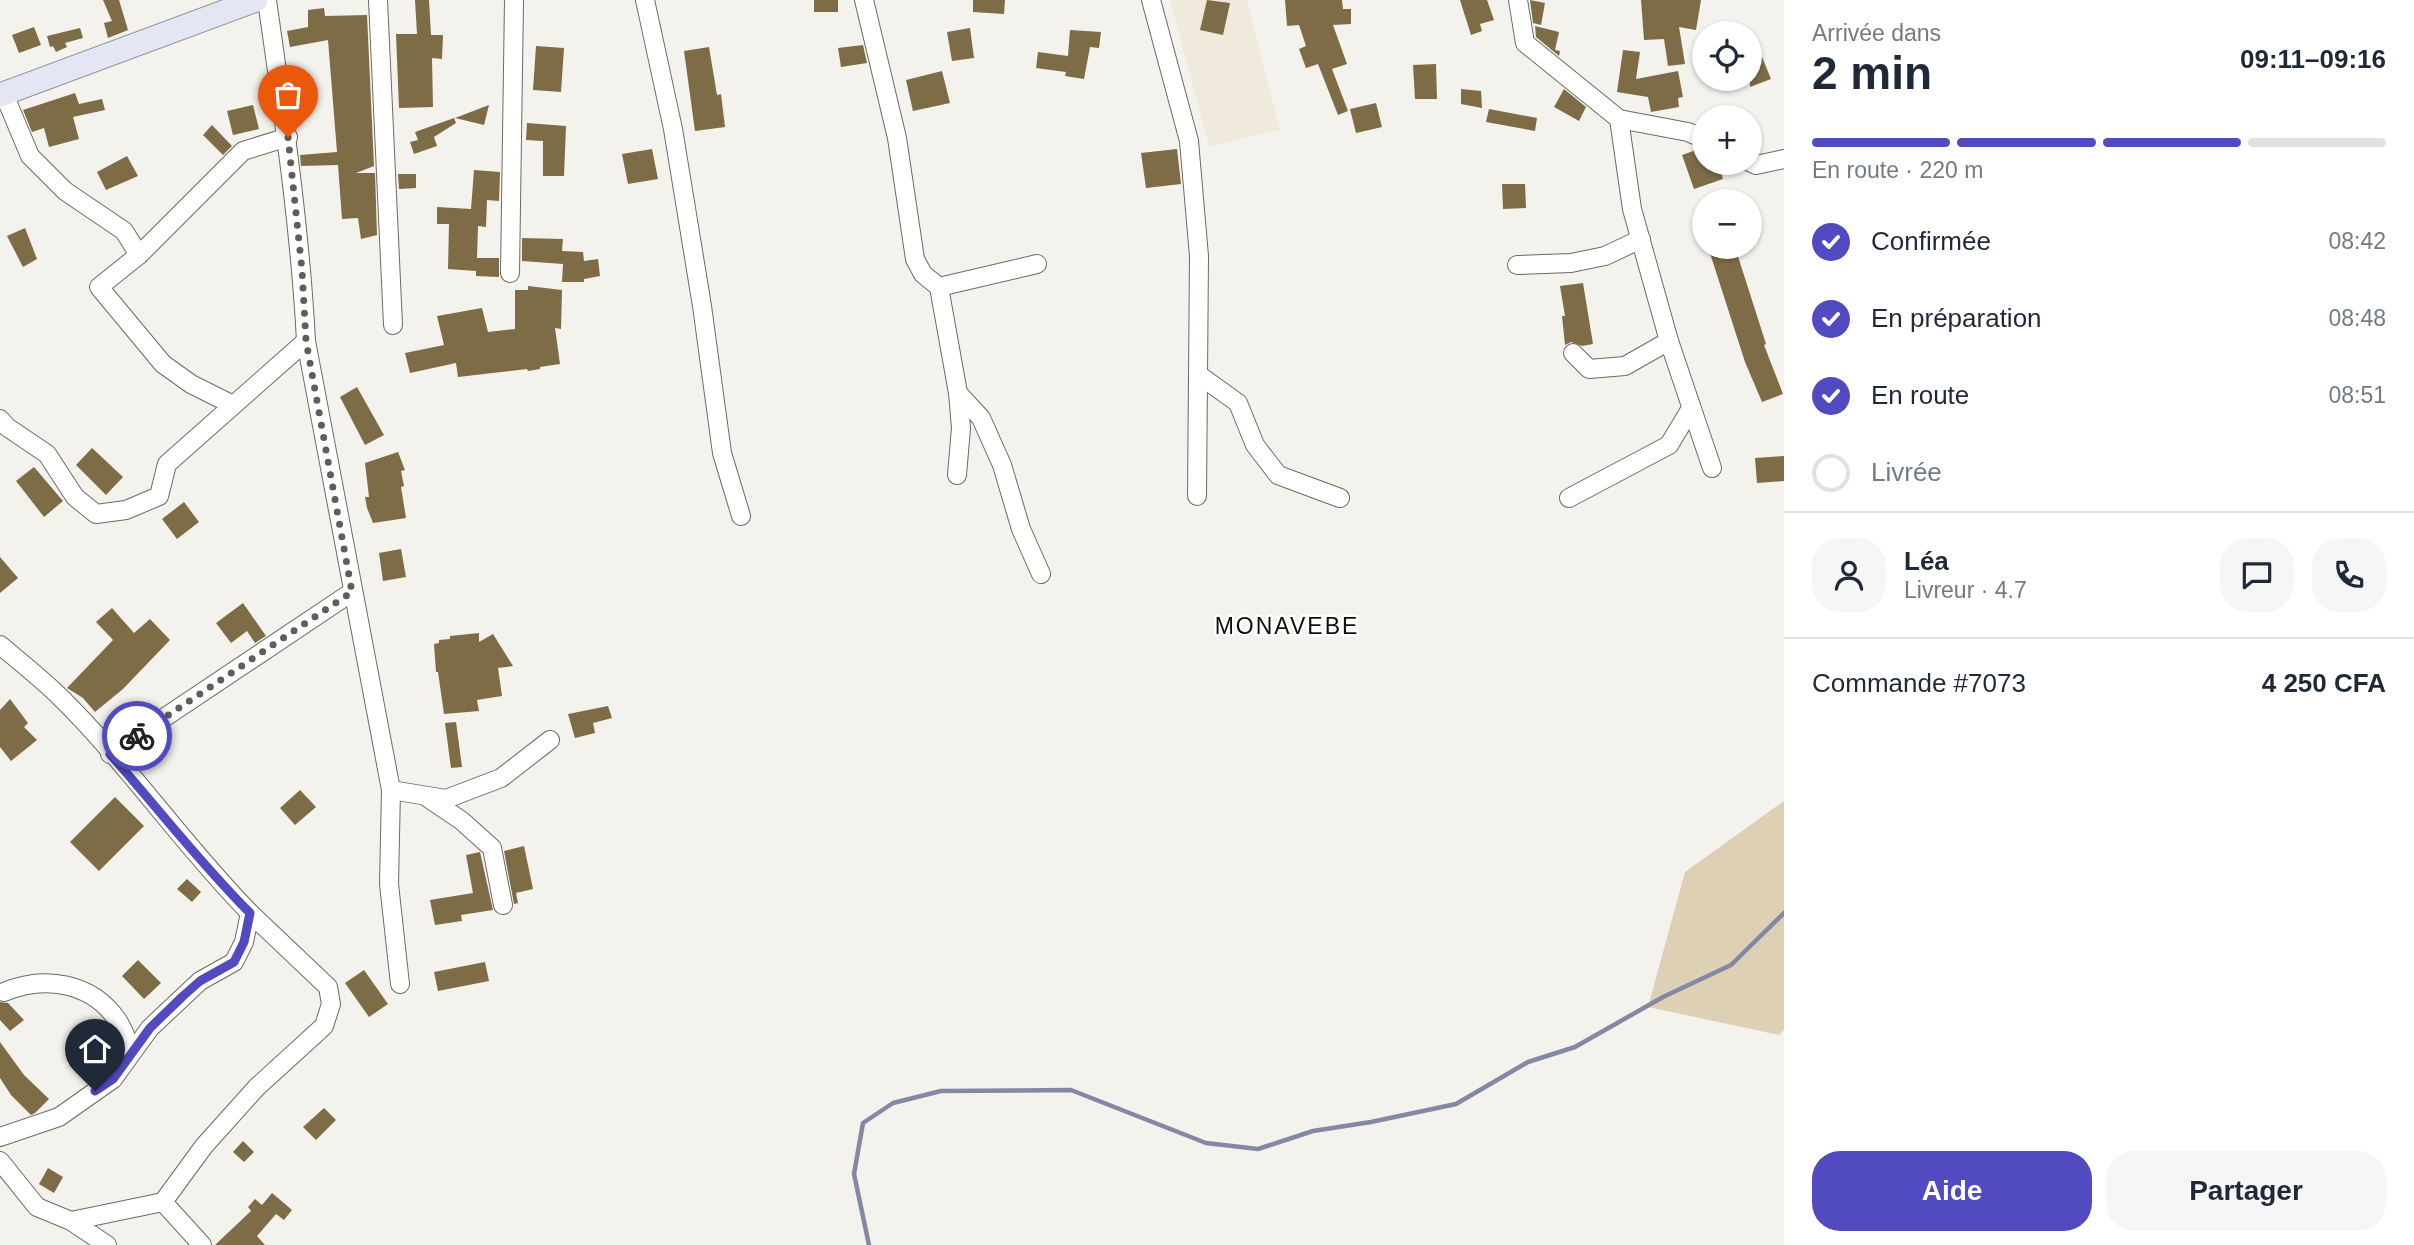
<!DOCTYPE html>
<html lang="fr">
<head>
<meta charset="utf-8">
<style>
	body { margin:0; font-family:Arial,sans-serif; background:#f6f6f7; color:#1f2937; height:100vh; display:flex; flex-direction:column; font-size:26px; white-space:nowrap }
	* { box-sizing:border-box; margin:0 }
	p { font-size:23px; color:#747a83 }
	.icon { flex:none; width:38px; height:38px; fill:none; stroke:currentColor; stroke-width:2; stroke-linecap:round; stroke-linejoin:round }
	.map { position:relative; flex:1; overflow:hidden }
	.sheet { display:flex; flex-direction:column; background:#fff; width:630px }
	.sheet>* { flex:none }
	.controls { position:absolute; left:1692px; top:21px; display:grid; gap:14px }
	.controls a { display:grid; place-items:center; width:70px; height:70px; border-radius:50%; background:#fff; box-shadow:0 2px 5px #0004; font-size:35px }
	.pin { position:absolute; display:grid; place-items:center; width:60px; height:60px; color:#fff; margin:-72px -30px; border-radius:50% 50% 50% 0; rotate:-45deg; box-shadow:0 0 7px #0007 }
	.pin .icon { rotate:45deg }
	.courier { position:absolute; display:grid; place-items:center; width:70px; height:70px; margin:-35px; border:5px solid #514ac1; border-radius:50%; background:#fff; color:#222; box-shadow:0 2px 9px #0007 }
	.headline em { font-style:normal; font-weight:600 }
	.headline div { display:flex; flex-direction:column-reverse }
	.headline { display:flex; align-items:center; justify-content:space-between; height:119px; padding:0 28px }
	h1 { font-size:46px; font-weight:600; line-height:52px }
	.bar { display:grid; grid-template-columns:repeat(4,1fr); gap:10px 7px; align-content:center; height:84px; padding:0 28px }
	.bar i { height:9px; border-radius:5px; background:#e0e1e3 }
	.bar .on { background:#514ac1 }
	.bar p { grid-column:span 4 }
	.line { display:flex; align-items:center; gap:18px; padding:0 28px; border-top:2px solid #e0e1e3 }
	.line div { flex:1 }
	.round { display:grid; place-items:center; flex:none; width:74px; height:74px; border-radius:28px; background:#f6f6f7 }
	ol { padding:0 28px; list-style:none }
	li { display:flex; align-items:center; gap:21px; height:77px }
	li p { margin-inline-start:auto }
	li .icon { padding:7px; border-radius:50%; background:#514ac1; color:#fff; stroke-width:4 }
	li:last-child { color:#747a83 }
	li i { width:38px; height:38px; border:4px solid #e0e1e3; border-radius:50% }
	.primary-button { display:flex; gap:14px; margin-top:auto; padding:14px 28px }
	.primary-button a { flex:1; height:80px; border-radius:28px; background:#514ac1; color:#fff; font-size:28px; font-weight:600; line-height:80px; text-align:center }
	.primary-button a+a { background:#f6f6f7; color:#1f2937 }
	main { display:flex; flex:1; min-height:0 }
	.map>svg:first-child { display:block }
	.built { fill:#efeadc }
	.green { fill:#ddd0b4 }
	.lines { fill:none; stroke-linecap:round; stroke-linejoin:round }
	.stream { stroke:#8588a4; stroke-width:4.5 }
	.building { fill:#7d6c46 }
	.minor-casing { stroke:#6c6a64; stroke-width:20 }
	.major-casing { stroke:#8e8f9d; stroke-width:25 }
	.minor { stroke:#fff; stroke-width:18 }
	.major { stroke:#e4e6f3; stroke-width:23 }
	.done { stroke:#5f5e5a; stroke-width:7; stroke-dasharray:0 12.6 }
	.route { stroke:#514ac1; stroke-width:9 }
	.labels { text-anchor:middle; stroke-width:5; stroke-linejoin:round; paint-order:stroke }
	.quarter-label { font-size:23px; letter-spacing:2px; fill:#0f0e0c; stroke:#fff }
</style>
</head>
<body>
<main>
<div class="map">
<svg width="1784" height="1245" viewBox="0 0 1784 1245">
	<rect width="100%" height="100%" fill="#f4f2ec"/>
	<!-- built -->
	<polygon class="built" points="1170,0 1247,0 1280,130 1209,146"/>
	<!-- green -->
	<polygon class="green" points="1784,801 1784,1030 1779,1035 1648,1007 1685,872"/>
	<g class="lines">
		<!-- stream -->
		<polyline class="stream" points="869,1245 854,1174 863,1123 893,1103 941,1091 1071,1090 1206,1143 1258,1149 1313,1131 1371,1122 1456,1104 1528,1062 1575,1047 1663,997 1731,965 1784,913"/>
	</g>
	<!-- building -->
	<g class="building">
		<polygon points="103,0 119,0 128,30 108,38 104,23 112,21"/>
		<polygon points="415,0 429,0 431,35 443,35 442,59 432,58 433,107 399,108 396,34 417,34"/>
		<rect x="814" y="0" width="24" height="12"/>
		<polygon points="973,0 1005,0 1004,14 973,12"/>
		<polygon points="1207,0 1230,3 1223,35 1200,30"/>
		<polygon points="1285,0 1342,0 1343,9 1351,9 1351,24 1333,25 1347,64 1332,69 1348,111 1338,115 1318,64 1306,68 1299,49 1306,46 1299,25 1287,26"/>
		<polygon points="1460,0 1487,0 1494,20 1480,24 1482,31 1471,35"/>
		<polygon points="1530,0 1545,3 1541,25 1533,23"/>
		<polygon points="1641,0 1701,0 1696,30 1679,27 1685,64 1668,66 1664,39 1644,40"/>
		<polygon points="324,8 325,16 367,15 374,166 356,173 375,173 377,235 361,239 358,218 342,219 338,165 301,166 300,155 337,152 328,40 290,47 287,31 308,27 308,10"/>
		<polygon points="1535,26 1559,32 1555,50 1560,51 1559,56 1536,37"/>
		<polygon points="34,27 41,45 19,53 12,35"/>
		<polygon points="80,28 83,38 65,43 67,47 56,52 53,46 50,47 47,36"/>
		<polygon points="970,28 974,58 952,61 947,32"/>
		<polygon points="1070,30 1101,32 1099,48 1090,47 1084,79 1065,76 1066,72 1036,68 1038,52 1068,56"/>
		<polygon points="863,45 867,63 841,67 838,48"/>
		<polygon points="536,46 564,48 561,92 533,90"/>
		<polygon points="709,47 717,95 721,94 725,127 695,131 684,51"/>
		<polygon points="1623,50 1640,52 1636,79 1678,71 1683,97 1678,98 1679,107 1651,112 1648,97 1617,92"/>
		<polygon points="1762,57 1771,79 1750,87 1750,62"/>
		<polygon points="1436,64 1437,99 1415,99 1413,65"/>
		<polygon points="942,71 950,103 913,111 906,80"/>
		<polygon points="1461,89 1481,91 1482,108 1461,104"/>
		<polygon points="1564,89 1586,107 1579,121 1554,107"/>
		<polygon points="75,93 79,104 102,99 105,110 73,117 79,139 49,147 44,128 32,132 23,110"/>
		<polygon points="1376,103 1382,127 1356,133 1350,109"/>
		<polygon points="253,105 259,129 233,135 227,111"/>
		<polygon points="489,105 484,125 455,118"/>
		<polygon points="1489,109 1537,118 1535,131 1486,122"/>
		<polygon points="454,118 456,123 434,137 437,146 414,154 410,142 418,140 415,132"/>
		<polygon points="527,123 566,126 564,176 543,176 543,141 526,140"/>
		<polygon points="212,125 232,146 223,155 203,135"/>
		<polygon points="652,149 658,179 628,184 622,154"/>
		<polygon points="1177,149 1181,184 1146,188 1141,153"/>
		<polygon points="1699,149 1704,150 1704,163 1718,163 1723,179 1694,189 1682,155"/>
		<polygon points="127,156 138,176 106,190 97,172"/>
		<polygon points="474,170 500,172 499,201 487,200 486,227 478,226 477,258 499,258 499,277 476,276 476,271 448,269 449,224 437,224 437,207 471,209"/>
		<polygon points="398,174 416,174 416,188 399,189"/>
		<polygon points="1502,184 1525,184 1526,208 1503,209"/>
		<polygon points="25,228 37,259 23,267 7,236"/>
		<polygon points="522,238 563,239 562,251 583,252 584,261 598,259 600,276 584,279 584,282 562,282 563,264 522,261"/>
		<polygon points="1708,247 1735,247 1766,344 1764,345 1783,394 1762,402 1745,362"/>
		<polygon points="1583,283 1593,344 1582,346 1571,342 1565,345 1562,316 1565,316 1560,286"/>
		<polygon points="528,286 562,290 561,329 555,328 560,364 540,367 540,369 528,371 527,369 458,377 456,363 410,373 405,353 444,345 437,316 482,308 488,332 515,329 515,290 528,290"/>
		<polygon points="357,387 384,435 365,445 340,397"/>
		<polygon points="92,448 123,477 106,495 76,465"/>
		<polygon points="398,452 405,470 401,471 404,486 401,487 406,518 373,523 367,508 365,497 369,497 365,463"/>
		<polygon points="1784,456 1784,481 1757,483 1755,458"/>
		<polygon points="34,467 63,501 44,517 16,481"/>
		<polygon points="184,502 199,522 177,539 162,519"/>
		<polygon points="401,549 406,577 383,581 379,553"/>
		<polygon points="0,557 18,578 0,593"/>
		<polygon points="243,603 266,636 255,643 247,631 231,643 216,623"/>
		<polygon points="112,608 134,633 150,619 170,640 123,689 95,712 83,698 67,688 113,640 96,622"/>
		<polygon points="479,633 479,642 493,634 513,666 498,668 502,696 477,700 479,711 444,714 438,672 436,672 434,644 439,643 439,640 450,639 450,636"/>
		<polygon points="10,699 28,723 24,727 37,740 11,761 0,747 0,710"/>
		<polygon points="608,706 612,718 593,723 595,733 575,738 568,714"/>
		<polygon points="456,722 462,767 451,768 445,723"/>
		<polygon points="300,790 316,807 295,825 280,808"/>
		<polygon points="115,797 144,826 99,871 70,842"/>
		<polygon points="524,846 533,889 516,893 518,903 514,904 504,851"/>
		<polygon points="480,852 493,910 461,915 462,921 435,925 430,900 473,893 466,855"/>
		<polygon points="187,879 201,892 192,902 177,889"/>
		<polygon points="138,960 161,983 144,999 122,976"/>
		<polygon points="485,962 489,981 438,991 434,972"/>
		<polygon points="364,970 388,1004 369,1017 345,983"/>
		<polygon points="0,1002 8,1003 24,1020 10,1031 0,1020"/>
		<polygon points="0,1042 24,1075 49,1099 35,1113 31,1115 11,1095 0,1078"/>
		<polygon points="324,1108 336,1120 316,1140 303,1127"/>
		<polygon points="243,1141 254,1152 244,1162 233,1152"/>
		<polygon points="48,1168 63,1177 54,1193 39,1184"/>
		<polygon points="272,1193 292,1210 284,1220 276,1214 257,1236 265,1245 215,1245 251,1211 248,1207 255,1199 262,1205"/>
	</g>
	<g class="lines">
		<!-- minor casing -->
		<g class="minor-casing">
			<g id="minor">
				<path d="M267,0C283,114 300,226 306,341L391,790L389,884L400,984"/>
				<polyline points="378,0 393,325"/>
				<polyline points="645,0 673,129 702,306 722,453 741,516"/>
				<polyline points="864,0 897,138 915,259 923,274 939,287 1037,264"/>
				<polyline points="1151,0 1189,141 1199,256 1197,496"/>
				<polyline points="1518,0 1525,43 1619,119 1688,132 1704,139"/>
				<polyline points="4,94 30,156 65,191 124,231 139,255"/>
				<polyline points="1619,119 1632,209 1669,341 1712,468"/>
				<polyline points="1750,162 1756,165 1784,159"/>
				<polyline points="1517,265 1571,263 1605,256 1641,239"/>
				<polyline points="510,273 514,0"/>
				<polyline points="939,287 958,393"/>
				<polyline points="1573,353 1589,369 1625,366 1669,341"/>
				<polyline points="1199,375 1238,403 1255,445 1278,475 1340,498"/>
				<polyline points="233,405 191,384 163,364 99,287 139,255 243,151 288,137"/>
				<polyline points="0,419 7,427 47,454 75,497 96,514 126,510 159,496 167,464 306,341"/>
				<polyline points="957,475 961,428 958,393 981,418 1002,465 1021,529 1041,574"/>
				<polyline points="1569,498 1669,445 1690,410"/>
				<path d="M0,645C19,661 39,677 57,694C127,762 182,844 250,913L244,942L234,962L200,981L150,1028L113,1079L59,1117L0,1137"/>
				<polyline points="110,754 352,592"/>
				<polyline points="391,790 446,799 501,778 550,740"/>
				<polyline points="428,798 462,821 492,848 503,905"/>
				<path d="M4,992C44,975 92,982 118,1021C124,1030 127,1041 132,1051"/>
				<polyline points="0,1161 37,1207 71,1221 107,1245"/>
				<polyline points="71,1221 163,1202"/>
				<polyline points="202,1245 163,1202 204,1146 257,1087 324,1026 331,1004 328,987 250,913"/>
			</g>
		</g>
		<!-- major casing -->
		<g class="major-casing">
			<polyline id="major" points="0,95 256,0"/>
		</g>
		<!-- minor -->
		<use href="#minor" class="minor"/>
		<!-- major -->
		<use href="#major" class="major"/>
	</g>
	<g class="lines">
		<!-- done -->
		<polyline class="done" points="137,736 352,592 306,341 302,270 288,137"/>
		<!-- route -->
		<path class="route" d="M95,1091L113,1079L150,1028L183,996L200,981L234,962L244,942L250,913C200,863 157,807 110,754L137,736"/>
	</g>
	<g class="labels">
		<!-- quarter labels -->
		<g class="quarter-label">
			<text x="1287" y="634">MONAVEBE</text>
		</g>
	</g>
</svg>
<div class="controls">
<a><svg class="icon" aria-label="locate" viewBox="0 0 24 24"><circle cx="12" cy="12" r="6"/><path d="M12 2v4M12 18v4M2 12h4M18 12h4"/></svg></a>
<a>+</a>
<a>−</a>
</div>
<div class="pin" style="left:288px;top:137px;background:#ea580c"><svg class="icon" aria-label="bag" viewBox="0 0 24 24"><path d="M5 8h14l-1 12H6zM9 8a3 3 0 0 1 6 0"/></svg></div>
<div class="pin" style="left:95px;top:1091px;background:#1f2937"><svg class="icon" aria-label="home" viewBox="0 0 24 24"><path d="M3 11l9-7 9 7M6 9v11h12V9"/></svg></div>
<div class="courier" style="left:137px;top:736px"><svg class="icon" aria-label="bike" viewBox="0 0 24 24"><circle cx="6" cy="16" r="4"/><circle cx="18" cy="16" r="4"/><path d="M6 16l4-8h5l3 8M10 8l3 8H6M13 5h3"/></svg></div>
</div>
<section class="sheet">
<div class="headline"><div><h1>2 min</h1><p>Arrivée dans</p></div><em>09:11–09:16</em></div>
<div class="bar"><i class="on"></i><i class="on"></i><i class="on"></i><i></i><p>En route · 220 m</p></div>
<ol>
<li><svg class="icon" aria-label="check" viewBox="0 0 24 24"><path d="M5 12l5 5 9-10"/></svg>Confirmée<p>08:42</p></li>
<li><svg class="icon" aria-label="check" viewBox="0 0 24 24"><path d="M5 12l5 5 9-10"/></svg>En préparation<p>08:48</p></li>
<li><svg class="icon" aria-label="check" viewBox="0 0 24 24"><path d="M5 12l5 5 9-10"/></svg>En route<p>08:51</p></li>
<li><i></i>Livrée</li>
</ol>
<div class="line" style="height:126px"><a class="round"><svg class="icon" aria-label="person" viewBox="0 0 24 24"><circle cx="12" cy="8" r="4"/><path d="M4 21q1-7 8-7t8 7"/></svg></a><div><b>Léa</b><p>Livreur · 4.7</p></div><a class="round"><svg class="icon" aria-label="chat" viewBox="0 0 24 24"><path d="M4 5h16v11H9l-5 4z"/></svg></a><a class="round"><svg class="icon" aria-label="phone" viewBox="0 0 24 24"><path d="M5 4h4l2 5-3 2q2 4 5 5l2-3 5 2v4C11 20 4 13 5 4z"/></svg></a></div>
<div class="line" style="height:91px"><div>Commande #7073</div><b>4 250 CFA</b></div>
<div class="primary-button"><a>Aide</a><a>Partager</a></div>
</section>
</main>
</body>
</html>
